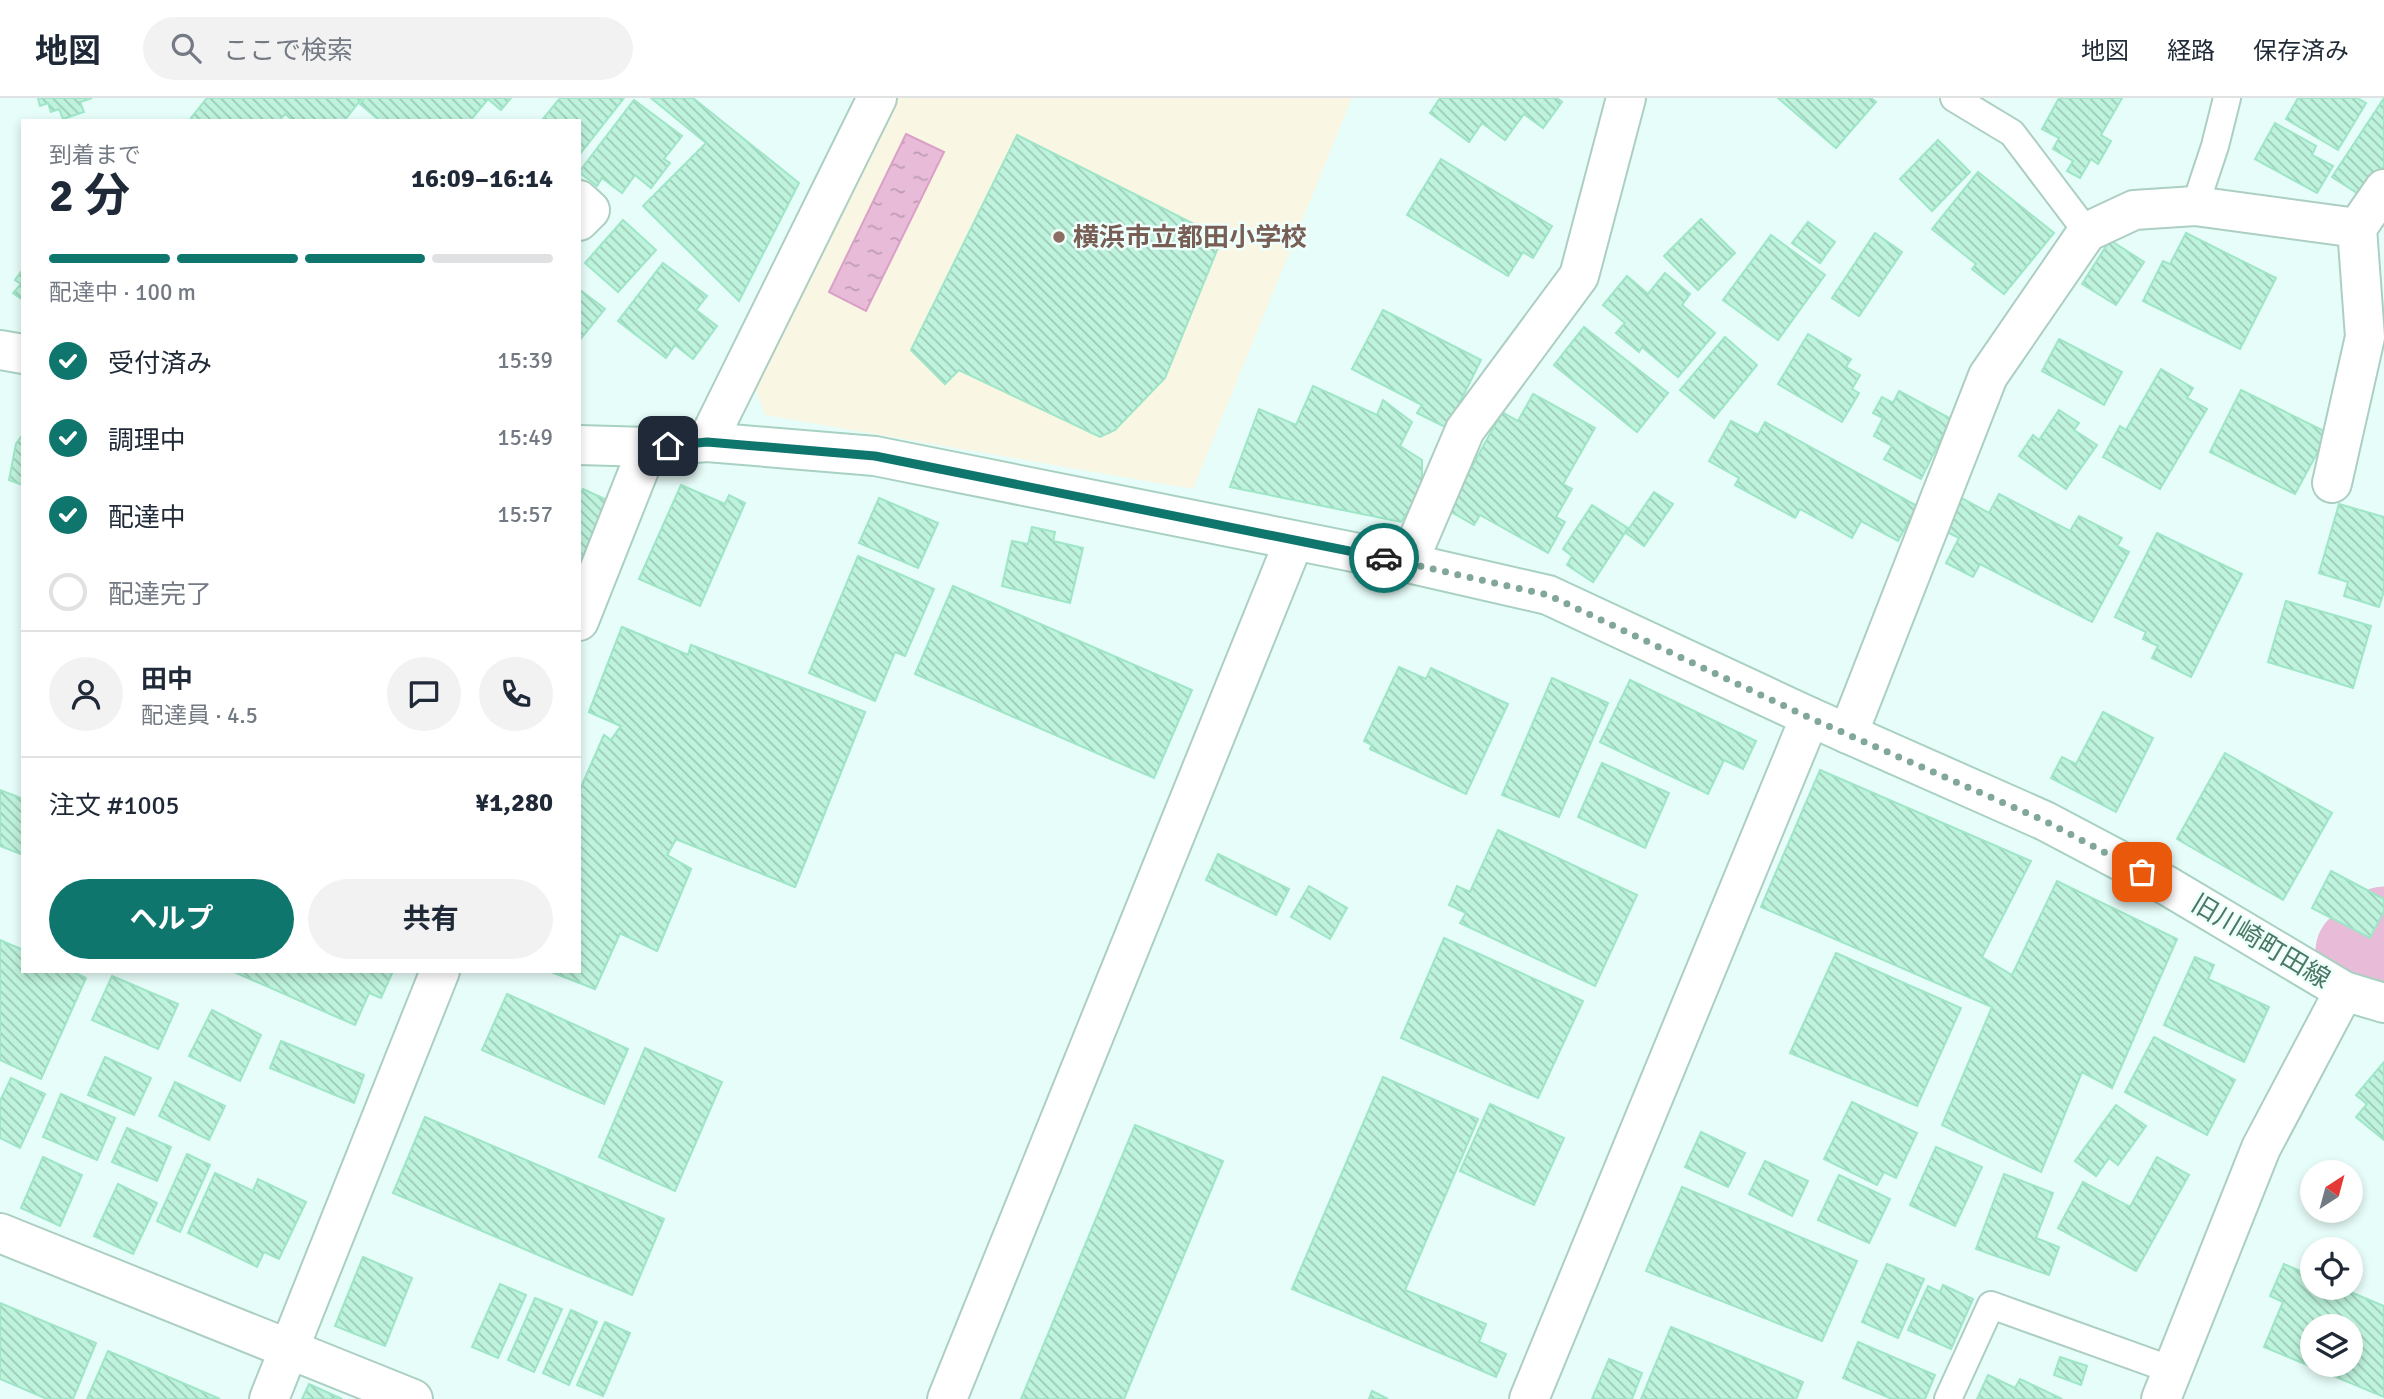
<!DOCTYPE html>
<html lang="ja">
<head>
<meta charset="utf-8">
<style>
	body { margin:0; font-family:Signika,"Noto Sans JP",sans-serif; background:#f2f2f3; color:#1f2937; height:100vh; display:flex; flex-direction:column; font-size:26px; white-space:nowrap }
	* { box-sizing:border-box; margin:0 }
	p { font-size:23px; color:#747a83 }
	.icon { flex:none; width:38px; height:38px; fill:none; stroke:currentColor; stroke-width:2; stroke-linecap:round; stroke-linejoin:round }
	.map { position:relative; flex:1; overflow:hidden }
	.sheet { position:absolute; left:21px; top:21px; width:560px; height:854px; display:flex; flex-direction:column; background:#fff; border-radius:0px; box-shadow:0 4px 10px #0003 }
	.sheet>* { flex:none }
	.needle { width:46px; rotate:36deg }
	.fabs { position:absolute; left:2300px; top:1062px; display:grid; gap:14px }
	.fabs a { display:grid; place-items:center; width:63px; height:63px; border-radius:50%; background:#fff; box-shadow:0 4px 10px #0003; font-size:35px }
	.pin { position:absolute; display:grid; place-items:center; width:60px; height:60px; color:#fff; margin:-30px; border-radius:14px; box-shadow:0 4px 10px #0006 }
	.courier { position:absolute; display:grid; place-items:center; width:70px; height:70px; margin:-35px; border:5px solid #0f766e; border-radius:50%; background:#fff; color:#222; box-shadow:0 2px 9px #0007 }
	.overview em { font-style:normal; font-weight:700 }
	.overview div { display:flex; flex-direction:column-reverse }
	.overview { display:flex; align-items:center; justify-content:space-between; height:119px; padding:0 28px }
	h1 { font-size:46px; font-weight:700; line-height:52px }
	.bar { display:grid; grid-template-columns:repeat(4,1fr); gap:10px 7px; align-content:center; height:84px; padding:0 28px }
	.bar i { height:9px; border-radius:5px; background:#e0e1e3 }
	.bar .on { background:#0f766e }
	.bar p { grid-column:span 4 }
	.line { display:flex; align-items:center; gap:18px; padding:0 28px; border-top:2px solid #e0e1e3 }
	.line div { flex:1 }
	.round { display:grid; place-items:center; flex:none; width:74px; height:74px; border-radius:37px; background:#f2f2f3 }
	ol { padding:0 28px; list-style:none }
	li { display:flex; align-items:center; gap:21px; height:77px }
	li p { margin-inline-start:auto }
	li .icon { padding:7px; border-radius:50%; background:#0f766e; color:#fff; stroke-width:4 }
	li:last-child { color:#747a83 }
	li i { width:38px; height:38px; border:4px solid #e0e1e3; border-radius:50% }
	.primary-button { display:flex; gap:14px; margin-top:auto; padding:14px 28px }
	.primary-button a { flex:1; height:80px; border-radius:42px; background:#0f766e; color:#fff; font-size:28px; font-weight:700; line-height:80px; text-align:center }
	.primary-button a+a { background:#f2f2f3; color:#1f2937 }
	header { display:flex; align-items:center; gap:42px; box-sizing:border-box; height:98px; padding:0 35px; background:#fff; border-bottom:2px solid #e0e1e3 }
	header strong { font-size:33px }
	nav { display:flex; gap:38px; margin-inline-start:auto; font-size:24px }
	.search { width:490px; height:63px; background:#f2f2f3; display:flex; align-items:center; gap:18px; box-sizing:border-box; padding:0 24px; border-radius:38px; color:#747a83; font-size:26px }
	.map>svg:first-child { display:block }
	.education { fill:#faf6e4 }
	.water { fill:url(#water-ripples); stroke:#daa0c6; stroke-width:2 }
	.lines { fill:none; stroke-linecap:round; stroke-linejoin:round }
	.river { stroke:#e8bbd9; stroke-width:89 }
	.building { fill:url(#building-back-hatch); stroke:#9ee6c7; stroke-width:2; fill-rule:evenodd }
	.service-casing { stroke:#accfc2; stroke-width:30 }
	.minor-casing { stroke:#accfc2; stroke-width:42 }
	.tertiary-casing { stroke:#accfc2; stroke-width:42 }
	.secondary-casing { stroke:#a8d1c1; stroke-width:42 }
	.service { stroke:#fff; stroke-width:26 }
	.minor { stroke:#fff; stroke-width:38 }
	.tertiary { stroke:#fff; stroke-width:38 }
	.secondary { stroke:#fff; stroke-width:38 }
	.done { stroke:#81a798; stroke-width:7; stroke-dasharray:0 12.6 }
	.route { stroke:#0f766e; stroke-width:9 }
	.education-dot { fill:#8d6e63; stroke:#eefffc; stroke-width:2.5 }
	.labels { text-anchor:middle; stroke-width:5; stroke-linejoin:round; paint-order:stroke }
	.education-label { font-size:26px; font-weight:bold; fill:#785e54; stroke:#eefffc; text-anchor:start }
	.street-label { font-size:26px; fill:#4a7863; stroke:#eefffc }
</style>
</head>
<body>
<header>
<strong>地図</strong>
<div class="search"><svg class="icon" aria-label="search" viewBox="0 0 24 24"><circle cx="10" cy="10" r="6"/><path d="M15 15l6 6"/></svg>ここで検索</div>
<nav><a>地図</a><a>経路</a><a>保存済み</a></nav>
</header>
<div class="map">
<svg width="2384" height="1301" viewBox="0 0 2384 1301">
	<defs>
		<pattern id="water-ripples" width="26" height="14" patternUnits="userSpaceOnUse" patternTransform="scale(1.75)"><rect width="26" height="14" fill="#e8bbd9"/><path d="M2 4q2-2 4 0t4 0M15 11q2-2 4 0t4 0" fill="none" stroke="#be9db4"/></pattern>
		<pattern id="building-back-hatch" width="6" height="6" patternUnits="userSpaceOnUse" patternTransform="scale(1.75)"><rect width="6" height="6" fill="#bef3dd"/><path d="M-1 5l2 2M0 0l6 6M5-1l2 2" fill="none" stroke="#9ccab7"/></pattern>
	</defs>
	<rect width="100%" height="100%" fill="#e7fdf9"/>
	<!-- education -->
	<polygon class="education" points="892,0 1352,0 1193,391 765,317 751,278"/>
	<!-- water -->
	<polygon class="water" points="906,36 944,54 866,213 829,194"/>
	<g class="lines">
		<!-- river -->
		<polyline class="river" points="2360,853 2384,833"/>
	</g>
	<!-- building -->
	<g class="building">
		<polygon points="38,0 92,0 80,4 84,14 63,21 59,11 51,14 48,5 40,8"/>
		<polygon points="207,0 362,0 344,23 294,23 285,16 279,23 194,23 191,20"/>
		<polygon points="365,0 511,0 501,12 488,1 470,23 380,23 360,6"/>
		<polygon points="560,0 624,0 579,57 579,23 542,22"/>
		<polygon points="651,0 693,0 799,85 739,203 643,108 706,45"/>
		<polygon points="1440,0 1557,0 1562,4 1543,30 1524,16 1505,42 1482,25 1469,44 1430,15"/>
		<polygon points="1778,0 1871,0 1876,4 1836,50"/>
		<polygon points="2059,0 2122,0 2101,37 2111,43 2098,66 2091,61 2080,80 2067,73 2073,63 2053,51 2059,40 2042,31"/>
		<polygon points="2298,0 2357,0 2366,5 2338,52 2286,21"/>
		<polygon points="2384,0 2384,68 2363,99 2332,79"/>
		<polygon points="634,2 682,38 664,61 670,65 651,90 635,77 622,95 602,80 597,88 579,74"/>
		<polygon points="2275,25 2316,48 2312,57 2333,68 2317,95 2255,61"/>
		<polygon points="1017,37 1222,140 1165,280 1115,332 1100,339 959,272 945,286 911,252"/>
		<polygon points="1938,42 1970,74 1932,113 1900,81"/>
		<polygon points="1441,61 1552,128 1533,160 1523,154 1508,178 1407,117"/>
		<polygon points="1978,74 2054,135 2004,196 1972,171 1976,166 1932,131"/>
		<polygon points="1701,121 1735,155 1698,192 1664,158"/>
		<polygon points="623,122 656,152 618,194 585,165"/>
		<polygon points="1808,124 1835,144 1820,165 1792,145"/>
		<polygon points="1875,135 1902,154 1859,218 1832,200"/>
		<polygon points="2186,135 2276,180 2240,251 2143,203 2163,163 2170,166"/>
		<polygon points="1771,137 1825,177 1778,242 1723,202"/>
		<polygon points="2110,142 2144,164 2116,207 2082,186"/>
		<polygon points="663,165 707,198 696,212 717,228 693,261 675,247 666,260 618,223"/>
		<polygon points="23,171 23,202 13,195 21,186 15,182"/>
		<polygon points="1665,175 1690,196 1682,207 1715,235 1678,279 1642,249 1639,254 1616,235 1625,225 1603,207 1627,178 1648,196"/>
		<polygon points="579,191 605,211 579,243"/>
		<polygon points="1383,212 1481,262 1447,330 1417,315 1422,307 1352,271"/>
		<polygon points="1584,229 1668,295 1637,334 1554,267"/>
		<polygon points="1808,236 1851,261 1846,269 1860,277 1852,291 1859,295 1842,324 1778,286"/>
		<polygon points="1725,239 1757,267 1714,320 1680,292"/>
		<polygon points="2059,241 2122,274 2104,307 2042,273"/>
		<polygon points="2161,271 2193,290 2187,300 2207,311 2160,391 2103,359 2120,328 2126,332"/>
		<polygon points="1313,288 1377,317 1383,302 1412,324 1400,348 1422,362 1422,392 1401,424 1230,389 1259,311 1296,327"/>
		<polygon points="2241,292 2328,335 2295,396 2210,354"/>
		<polygon points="1899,293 1951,321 1921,381 1884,361 1892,348 1874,338 1883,320 1873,315 1882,299 1893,305"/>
		<polygon points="1533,296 1595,330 1563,386 1572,391 1556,419 1565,424 1548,455 1480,417 1474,427 1448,412 1502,314 1518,323"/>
		<polygon points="2059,312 2079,325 2074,332 2097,347 2066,391 2019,358 2033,337 2039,342"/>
		<polygon points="1731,323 1758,337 1765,324 1917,408 1898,443 1861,423 1852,440 1800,411 1795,420 1735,387 1739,380 1709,363"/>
		<polygon points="23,336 23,387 9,382 16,346"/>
		<polygon points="681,387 725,406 729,397 745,405 700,508 639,481"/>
		<polygon points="583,391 609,403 583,461 579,459 579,398"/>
		<polygon points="1654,394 1673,406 1644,448 1626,435"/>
		<polygon points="1999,396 2070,433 2079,418 2122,440 2117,448 2129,454 2092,524 1980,466 1973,479 1946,465 1959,440 1943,432 1960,399 1989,415"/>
		<polygon points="879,400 938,425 918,470 859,445"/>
		<polygon points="2339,406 2384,419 2384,493 2379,509 2344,498 2348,484 2319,475"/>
		<polygon points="1592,407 1628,430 1593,484 1567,467 1572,458 1563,451"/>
		<polygon points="1032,429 1055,434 1053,443 1083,450 1070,505 1002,488 1012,443 1028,446"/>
		<polygon points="2157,435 2242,476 2191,579 2152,560 2158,548 2143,541 2146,534 2115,519"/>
		<polygon points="858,458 934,491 905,558 895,554 875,603 809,575"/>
		<polygon points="953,488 1192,592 1154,680 915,576"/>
		<polygon points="2286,503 2371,528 2353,590 2268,564"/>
		<path d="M622,529L688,557L691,547L865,614L795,789L676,741L667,757L691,771L657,853L620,835L595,891L549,873H579V694L604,637L611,642L621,628L589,614ZM707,616L768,646L751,680L690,650Z"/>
		<polygon points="622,529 688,557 691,547 865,614 795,789 676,741 667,757 691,771 657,853 620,835 595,891 549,873 579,873 579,694 604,637 611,642 621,628 589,614"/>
		<polygon points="1399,569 1426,581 1431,570 1508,606 1466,696 1370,651 1372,647 1364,643"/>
		<polygon points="1552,580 1608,605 1559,719 1502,697"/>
		<polygon points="1630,582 1756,643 1743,671 1724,662 1708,696 1600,644"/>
		<polygon points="2103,614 2153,640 2116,714 2051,680 2062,659 2076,666"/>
		<polygon points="2225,655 2332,715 2283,802 2177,741"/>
		<polygon points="1602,665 1669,695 1645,750 1578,719"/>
		<polygon points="1820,672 2031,763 1982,859 2012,877 2057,783 2177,841 2112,990 2082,974 2041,1074 1942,1027 1992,909 1761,809"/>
		<polygon points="0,692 23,701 23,757 0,748"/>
		<polygon points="1498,732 1637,797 1595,888 1460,825 1466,815 1449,807 1457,788 1470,794"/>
		<polygon points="1218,756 1289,791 1276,817 1206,782"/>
		<polygon points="2331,773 2384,801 2384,813 2370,840 2312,810"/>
		<polygon points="1309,788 1347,810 1330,841 1291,819"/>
		<polygon points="1444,840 1583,903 1538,1000 1401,940"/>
		<polygon points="0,842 23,852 23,873 71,873 86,880 41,981 0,962"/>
		<polygon points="1836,855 1961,910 1917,1008 1790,955"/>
		<polygon points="2195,859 2214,867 2208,881 2269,909 2244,964 2164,927"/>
		<polygon points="232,873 393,873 381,900 369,895 355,927"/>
		<polygon points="112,878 178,906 158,951 92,922"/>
		<polygon points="507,896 628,951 604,1006 482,952"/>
		<polygon points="212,912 261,937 240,983 189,958"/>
		<polygon points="2154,939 2235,982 2207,1037 2125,994"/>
		<polygon points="281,943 364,977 354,1005 270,970"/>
		<polygon points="645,950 722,984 675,1093 599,1059"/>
		<polygon points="105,959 151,980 134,1017 88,997"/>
		<polygon points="2384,964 2384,1042 2356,1019 2367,1006 2356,997"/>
		<polygon points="1383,979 1478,1021 1405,1192 1486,1226 1479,1244 1506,1256 1496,1279 1292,1191"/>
		<polygon points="11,980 45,996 20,1050 0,1040 0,1003"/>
		<polygon points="175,984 225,1008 209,1042 159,1018"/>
		<polygon points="61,996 115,1020 97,1062 43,1039"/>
		<polygon points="1852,1004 1917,1035 1896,1080 1884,1074 1877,1087 1824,1061"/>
		<polygon points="1490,1006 1564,1040 1534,1107 1460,1073"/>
		<polygon points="2116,1007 2146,1028 2118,1067 2109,1060 2096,1078 2075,1063"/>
		<polygon points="425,1019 664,1121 632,1197 393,1095"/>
		<polygon points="1135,1027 1223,1063 1124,1301 1021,1301"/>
		<polygon points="127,1030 171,1049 157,1083 112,1064"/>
		<polygon points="1701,1034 1745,1055 1728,1089 1685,1069"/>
		<polygon points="1936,1049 1982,1069 1955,1128 1910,1107"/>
		<polygon points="187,1056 210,1067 180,1134 157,1123"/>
		<polygon points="43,1059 82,1077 60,1128 21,1110"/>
		<polygon points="2157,1059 2189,1077 2136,1173 2058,1130 2083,1084 2130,1109"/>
		<polygon points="1765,1063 1808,1083 1792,1118 1749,1096"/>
		<polygon points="215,1075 253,1093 258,1081 306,1104 279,1161 264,1154 257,1169 188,1135"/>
		<polygon points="2004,1076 2053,1095 2036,1140 2059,1149 2049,1177 1976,1151"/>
		<polygon points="1839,1077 1890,1101 1869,1145 1818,1122"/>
		<polygon points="118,1086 157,1105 133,1156 94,1138"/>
		<polygon points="1682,1089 1857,1163 1822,1243 1646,1173"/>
		<polygon points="363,1159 412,1180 385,1248 335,1228"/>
		<polygon points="1887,1166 1924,1181 1898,1240 1862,1224"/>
		<path d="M2284,1166L2312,1178V1190H2341L2384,1208V1299L2264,1249L2283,1204L2270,1198ZM2312,1228H2350V1267H2312Z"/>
		<polygon points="500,1186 526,1197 498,1260 472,1249"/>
		<polygon points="1943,1187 1973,1201 1951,1251 1908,1232 1928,1188 1940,1194"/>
		<polygon points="535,1200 562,1211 534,1274 508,1262"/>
		<polygon points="0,1205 96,1245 73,1301 47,1301 0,1281"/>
		<polygon points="571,1212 597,1224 569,1287 543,1275"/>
		<polygon points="605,1224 630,1235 603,1298 577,1287"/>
		<polygon points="1671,1229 1803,1284 1796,1301 1641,1301"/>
		<polygon points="1858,1244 1935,1277 1925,1301 1892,1301 1843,1280"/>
		<polygon points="108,1253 220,1301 87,1301"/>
		<polygon points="2060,1259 2087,1268 2081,1287 2054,1277"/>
		<polygon points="1609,1261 1642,1275 1632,1301 1592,1301"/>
		<polygon points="1988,1277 2015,1290 2020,1281 2062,1301 1977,1301"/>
		<polygon points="309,1286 342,1301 302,1301"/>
		<polygon points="1372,1293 1388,1301 1369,1301"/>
	</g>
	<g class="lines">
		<!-- service casing -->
		<g class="service-casing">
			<g id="service">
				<polyline points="1954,0 2012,35 2087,134"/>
				<polyline points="2195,108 2215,48 2227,0"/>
				<polyline points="1948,1301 1991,1207 2172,1272"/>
			</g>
		</g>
		<!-- minor casing -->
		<g class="minor-casing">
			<g id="minor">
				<polyline points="579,102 590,112 579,123"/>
				<polyline points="707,344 877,0"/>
				<polyline points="2332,385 2365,239 2357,130"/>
				<polyline points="1408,465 1465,332 1579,178 1626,0"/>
				<polyline points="579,523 648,349"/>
				<polyline points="1848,636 1988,278 2087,134 2134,112 2195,108 2357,130 2384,91"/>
				<polyline points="0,1135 413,1301"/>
				<polyline points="269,1301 440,873"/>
				<polyline points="947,1301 1294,443"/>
				<polyline points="1529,1301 1810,619"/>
			</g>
		</g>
		<!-- tertiary casing -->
		<g class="tertiary-casing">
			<polyline id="tertiary" points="2161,1301 2261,1050 2344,893"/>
		</g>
		<!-- secondary casing -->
		<g class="secondary-casing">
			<g id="secondary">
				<polyline points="0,252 23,256"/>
				<polyline points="579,347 648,349 707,344 875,358 1408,465 1548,497 1810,619 2045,723 2166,787 2344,893 2384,905"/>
			</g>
		</g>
		<!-- service -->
		<use href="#service" class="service"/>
		<!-- minor -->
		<use href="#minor" class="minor"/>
		<!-- tertiary -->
		<use href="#tertiary" class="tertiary"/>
		<!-- secondary -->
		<use href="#secondary" class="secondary"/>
	</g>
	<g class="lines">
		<!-- done -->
		<polyline class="done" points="1384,460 1548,497 1810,620 2045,723 2142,774"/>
		<!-- route -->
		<polyline class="route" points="668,348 707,344 875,358 1384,460"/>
	</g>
	<!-- markers -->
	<circle class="education-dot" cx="1059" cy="139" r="7"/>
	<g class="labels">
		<!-- education labels -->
		<g class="education-label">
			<text x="1073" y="148">横浜市立都田小学校</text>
		</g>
		<!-- street labels -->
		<g class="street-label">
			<text transform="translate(2261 843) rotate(31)" y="9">旧川崎町田線</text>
		</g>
	</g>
</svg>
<div class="fabs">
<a><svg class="needle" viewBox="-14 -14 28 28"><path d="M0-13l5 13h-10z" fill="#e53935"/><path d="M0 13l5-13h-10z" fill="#747a83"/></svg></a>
<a><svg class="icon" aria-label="locate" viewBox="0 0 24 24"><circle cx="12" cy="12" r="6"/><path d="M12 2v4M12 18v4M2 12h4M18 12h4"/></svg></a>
<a><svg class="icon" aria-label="layers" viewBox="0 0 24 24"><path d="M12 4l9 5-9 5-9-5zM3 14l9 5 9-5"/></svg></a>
</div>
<div class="pin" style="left:2142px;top:774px;background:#ea580c"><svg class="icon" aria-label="bag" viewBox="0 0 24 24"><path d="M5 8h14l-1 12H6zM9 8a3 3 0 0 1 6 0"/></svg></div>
<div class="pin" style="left:668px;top:348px;background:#1f2937"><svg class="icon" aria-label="home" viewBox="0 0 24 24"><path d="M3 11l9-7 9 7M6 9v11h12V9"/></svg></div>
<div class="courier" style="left:1384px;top:460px"><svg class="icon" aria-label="car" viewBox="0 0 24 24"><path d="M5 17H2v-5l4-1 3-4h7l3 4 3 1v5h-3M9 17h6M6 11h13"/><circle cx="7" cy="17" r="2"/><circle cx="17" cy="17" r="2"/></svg></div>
<section class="sheet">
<div class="overview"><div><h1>2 分</h1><p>到着まで</p></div><em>16:09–16:14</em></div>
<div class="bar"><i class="on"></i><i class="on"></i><i class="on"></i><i></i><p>配達中 · 100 m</p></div>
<ol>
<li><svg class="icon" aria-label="check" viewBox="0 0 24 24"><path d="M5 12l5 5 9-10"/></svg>受付済み<p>15:39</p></li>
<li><svg class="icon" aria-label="check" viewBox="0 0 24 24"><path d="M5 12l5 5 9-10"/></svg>調理中<p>15:49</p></li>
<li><svg class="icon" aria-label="check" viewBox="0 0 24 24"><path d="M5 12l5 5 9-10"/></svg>配達中<p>15:57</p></li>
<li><i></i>配達完了</li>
</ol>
<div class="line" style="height:126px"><a class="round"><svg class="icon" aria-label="person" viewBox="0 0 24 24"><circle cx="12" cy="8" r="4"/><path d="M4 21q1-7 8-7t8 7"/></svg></a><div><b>田中</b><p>配達員 · 4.5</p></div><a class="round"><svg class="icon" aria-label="chat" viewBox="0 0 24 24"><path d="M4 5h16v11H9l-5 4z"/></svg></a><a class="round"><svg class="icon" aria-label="phone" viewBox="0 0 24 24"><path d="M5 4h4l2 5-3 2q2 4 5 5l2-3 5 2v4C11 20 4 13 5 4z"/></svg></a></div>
<div class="line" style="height:91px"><div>注文 #1005</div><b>¥1,280</b></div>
<div class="primary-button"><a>ヘルプ</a><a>共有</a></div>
</section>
</div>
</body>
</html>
